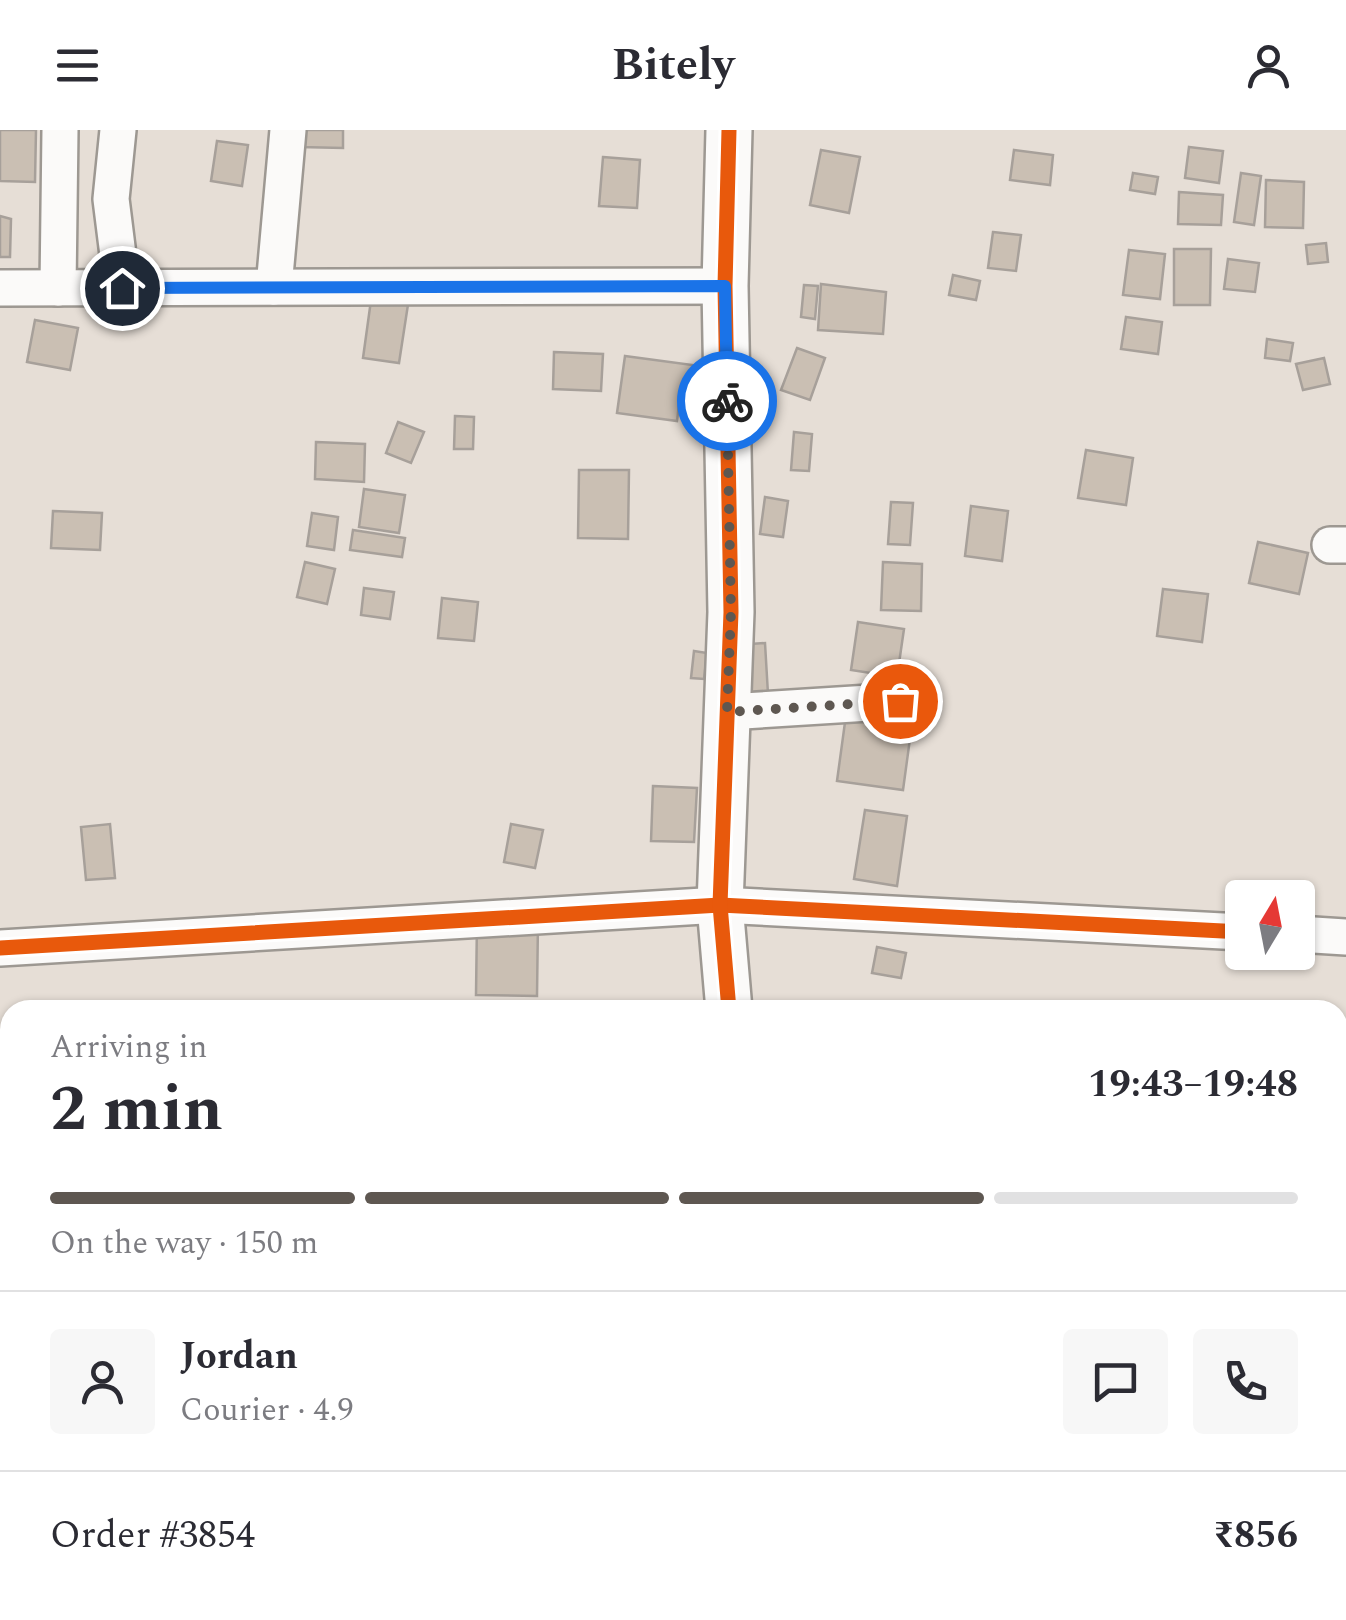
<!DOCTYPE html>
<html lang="en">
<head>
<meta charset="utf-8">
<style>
	body { margin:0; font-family:Spectral,serif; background:#f7f7f7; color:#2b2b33; height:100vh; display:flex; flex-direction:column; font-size:38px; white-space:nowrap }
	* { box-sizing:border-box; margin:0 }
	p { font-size:32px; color:#7c7c81 }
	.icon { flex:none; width:55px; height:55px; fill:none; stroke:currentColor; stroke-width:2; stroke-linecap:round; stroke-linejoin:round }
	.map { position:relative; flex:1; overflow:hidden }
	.side { position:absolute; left:0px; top:870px; width:1348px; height:620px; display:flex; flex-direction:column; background:#fff; border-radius:30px 30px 0 0; box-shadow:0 2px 8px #0004 }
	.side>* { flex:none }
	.needle { width:65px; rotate:10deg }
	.buttons { position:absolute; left:1225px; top:750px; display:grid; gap:20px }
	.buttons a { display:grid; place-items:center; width:90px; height:90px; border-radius:10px; background:#fff; box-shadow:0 2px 8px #0004; font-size:50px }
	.pin { position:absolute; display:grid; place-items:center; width:85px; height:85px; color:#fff; margin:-42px; border:5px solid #fff; border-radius:50%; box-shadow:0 2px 10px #0007 }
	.courier { position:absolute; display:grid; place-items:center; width:100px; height:100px; margin:-50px; border:8px solid #1a73e8; border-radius:50%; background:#fff; color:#222; box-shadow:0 2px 12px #0007 }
	.head em { font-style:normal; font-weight:700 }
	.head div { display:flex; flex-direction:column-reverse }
	.head { display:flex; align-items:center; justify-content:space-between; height:170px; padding:0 50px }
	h1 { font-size:65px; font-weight:700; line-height:75px }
	.bar { display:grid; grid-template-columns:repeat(4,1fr); gap:15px 10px; align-content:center; height:120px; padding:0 50px }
	.bar i { height:12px; border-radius:8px; background:#e1e1e2 }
	.bar .current { background:#5e5751 }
	.bar p { grid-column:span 4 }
	.line { display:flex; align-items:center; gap:25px; padding:0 50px; border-top:2px solid #e1e1e2 }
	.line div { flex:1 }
	.round { display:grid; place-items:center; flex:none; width:105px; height:105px; border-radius:10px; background:#f7f7f7 }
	header { display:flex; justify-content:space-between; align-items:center; height:130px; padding:0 50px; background:#fff; font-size:45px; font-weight:700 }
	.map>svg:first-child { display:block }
	.building { fill:#cabfb3; stroke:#a7a09a; stroke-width:2.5 }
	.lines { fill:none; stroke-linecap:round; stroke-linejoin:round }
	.minor-casing { stroke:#9d9892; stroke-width:40 }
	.tertiary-casing { stroke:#9d9892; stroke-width:50 }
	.minor { stroke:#fbfaf9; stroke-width:35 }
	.tertiary { stroke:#fbfaf9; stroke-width:45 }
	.cycleway-casing { stroke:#fff; stroke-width:21 }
	.cycleway { stroke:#e8590c; stroke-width:15 }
	.done { stroke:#5e5751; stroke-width:10; stroke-dasharray:0 18 }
	.route { stroke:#1a73e8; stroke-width:12 }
</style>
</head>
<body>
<header><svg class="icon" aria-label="menu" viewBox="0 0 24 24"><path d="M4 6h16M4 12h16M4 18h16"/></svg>Bitely<svg class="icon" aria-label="person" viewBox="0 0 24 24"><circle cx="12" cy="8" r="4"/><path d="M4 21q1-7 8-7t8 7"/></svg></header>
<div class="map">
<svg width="1346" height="1490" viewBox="0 0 1346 1490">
	<rect width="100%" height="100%" fill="#e6ded6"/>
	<!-- building -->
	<g class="building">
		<polygon points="0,0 36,0 35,52 0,51"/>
		<polygon points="301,0 343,0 343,18 300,17"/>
		<polygon points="217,11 248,15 242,56 211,51"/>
		<polygon points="1189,17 1223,21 1219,53 1185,48"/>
		<polygon points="821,20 860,27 849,83 810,75"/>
		<polygon points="1014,20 1053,25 1050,55 1010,50"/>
		<polygon points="603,27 640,30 637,78 599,76"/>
		<polygon points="1133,43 1158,47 1155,64 1130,60"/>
		<polygon points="1241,43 1261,46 1254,95 1234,92"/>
		<polygon points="1266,50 1304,52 1303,98 1265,97"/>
		<polygon points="1179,62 1223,65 1221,95 1178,94"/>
		<polygon points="0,86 11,89 10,127 0,127"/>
		<polygon points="993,102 1021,105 1016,141 988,138"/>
		<polygon points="1326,113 1328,132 1308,134 1306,115"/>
		<polygon points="1174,119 1211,119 1210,175 1174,175"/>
		<polygon points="1129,120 1165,124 1160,169 1123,165"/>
		<polygon points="1228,129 1259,133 1255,162 1224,159"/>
		<polygon points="953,145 980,151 976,170 949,165"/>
		<polygon points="821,154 886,162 883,204 818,200"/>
		<polygon points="804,155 818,156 815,189 801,187"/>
		<polygon points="372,163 409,168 399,233 363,228"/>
		<polygon points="1126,187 1162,192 1158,224 1121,219"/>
		<polygon points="35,190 78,198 70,240 27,232"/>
		<polygon points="1267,209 1293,213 1290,231 1265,228"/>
		<polygon points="797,218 825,228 810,270 781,260"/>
		<polygon points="554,222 603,224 601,261 553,259"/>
		<polygon points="625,226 700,236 696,268 680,266 677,291 617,283"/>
		<polygon points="1324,228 1330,254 1303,260 1296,234"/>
		<polygon points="455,286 474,287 473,319 454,319"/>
		<polygon points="398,292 424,302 411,333 386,323"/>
		<polygon points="794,302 812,304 809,341 791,340"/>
		<polygon points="316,312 365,314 364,352 315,349"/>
		<polygon points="1086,320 1133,328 1126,375 1078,368"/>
		<polygon points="579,340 629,340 628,409 578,408"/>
		<polygon points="364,359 405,365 399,403 359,397"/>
		<polygon points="765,367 788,371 783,407 760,404"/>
		<polygon points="891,372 913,373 910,415 888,414"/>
		<polygon points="971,376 1008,381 1002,431 965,426"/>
		<polygon points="53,381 102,383 100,420 51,418"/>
		<polygon points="312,383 338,387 334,420 307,416"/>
		<polygon points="353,400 405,408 402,427 350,420"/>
		<polygon points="1258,412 1308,423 1299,464 1249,453"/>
		<polygon points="305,432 335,439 327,474 297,467"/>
		<polygon points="883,432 922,434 921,481 881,480"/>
		<polygon points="364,458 394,462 390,489 361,485"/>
		<polygon points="1163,459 1208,464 1202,512 1157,506"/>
		<polygon points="442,468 478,472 474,511 438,508"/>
		<polygon points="858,492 904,499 897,547 851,540"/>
		<polygon points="765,513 768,564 740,566 737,515"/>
		<polygon points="694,521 707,523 704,549 691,548"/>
		<polygon points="846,585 912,594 903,660 837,651"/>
		<polygon points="653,656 697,658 694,712 651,711"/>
		<polygon points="865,680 907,686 897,756 854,749"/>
		<polygon points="110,694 115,748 86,750 81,697"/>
		<polygon points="511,694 543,700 535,738 504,732"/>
		<polygon points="477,790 538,791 537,866 476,865"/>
		<polygon points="877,817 906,823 901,848 872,843"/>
		<rect x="7" y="1091" width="3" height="79"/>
		<polygon points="175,1480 217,1480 215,1490 173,1490"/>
		<polygon points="1188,1480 1241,1480 1242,1490 1188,1490"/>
	</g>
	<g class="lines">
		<!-- minor casing -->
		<g class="minor-casing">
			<g id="minor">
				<polyline points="118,0 111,69 122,157"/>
				<polyline points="274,157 288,0"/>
				<polyline points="0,158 725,156"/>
				<polyline points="58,158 60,0"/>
				<polyline points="1330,415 1346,415"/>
				<polyline points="727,582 901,571"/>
				<polyline points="1298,804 1346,807"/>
				<polyline points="0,818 720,775 1242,802"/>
				<polyline points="0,1194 10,1193"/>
				<polyline points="1338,1390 1346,1390"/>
				<polyline points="234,1480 234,1490"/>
				<polyline points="1106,1490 1108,1480"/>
			</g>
		</g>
		<!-- tertiary casing -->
		<g class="tertiary-casing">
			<g id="tertiary">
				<polyline points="729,880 720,775 731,482 725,156 729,0"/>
				<polyline points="727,1490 730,1480"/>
			</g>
		</g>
		<!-- minor -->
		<use href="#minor" class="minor"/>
		<!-- tertiary -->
		<use href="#tertiary" class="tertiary"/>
		<!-- cycleway casing -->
		<g class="cycleway-casing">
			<g id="cycleway">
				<polyline points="0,818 720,775 1242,802"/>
				<polyline points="729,880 720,775 731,482 725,156 729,0"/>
			</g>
		</g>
		<!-- cycleway -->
		<use href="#cycleway" class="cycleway"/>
	</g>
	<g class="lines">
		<!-- done -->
		<polyline class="done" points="727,271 731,482 727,582 900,571"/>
		<!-- route -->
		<polyline class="route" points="122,158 725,156 727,271"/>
	</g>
</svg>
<div class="buttons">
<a><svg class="needle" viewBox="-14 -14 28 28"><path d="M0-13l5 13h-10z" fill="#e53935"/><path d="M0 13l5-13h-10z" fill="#7c7c81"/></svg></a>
</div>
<div class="pin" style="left:900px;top:571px;background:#ea580c"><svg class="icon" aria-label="bag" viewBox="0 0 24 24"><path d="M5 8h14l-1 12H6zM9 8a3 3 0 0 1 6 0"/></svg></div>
<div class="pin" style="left:122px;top:158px;background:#1f2937"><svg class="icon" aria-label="home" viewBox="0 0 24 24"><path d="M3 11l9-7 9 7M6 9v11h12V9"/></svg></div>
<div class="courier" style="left:727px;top:271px"><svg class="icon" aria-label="bike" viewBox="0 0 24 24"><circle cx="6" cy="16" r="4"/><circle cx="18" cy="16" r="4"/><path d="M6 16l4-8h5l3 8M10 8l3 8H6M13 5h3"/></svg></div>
<section class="side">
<div class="head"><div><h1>2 min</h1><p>Arriving in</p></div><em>19:43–19:48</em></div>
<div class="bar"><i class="current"></i><i class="current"></i><i class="current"></i><i></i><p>On the way · 150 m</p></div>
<div class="line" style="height:180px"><a class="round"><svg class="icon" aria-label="person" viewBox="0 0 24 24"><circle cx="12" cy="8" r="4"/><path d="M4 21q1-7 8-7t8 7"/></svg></a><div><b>Jordan</b><p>Courier · 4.9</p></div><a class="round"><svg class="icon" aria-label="chat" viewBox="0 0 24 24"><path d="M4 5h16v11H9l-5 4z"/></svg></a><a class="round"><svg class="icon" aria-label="phone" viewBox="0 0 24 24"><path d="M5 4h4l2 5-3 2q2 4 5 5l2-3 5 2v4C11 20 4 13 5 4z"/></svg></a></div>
<div class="line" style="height:130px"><div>Order #3854</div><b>₹856</b></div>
</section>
</div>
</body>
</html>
